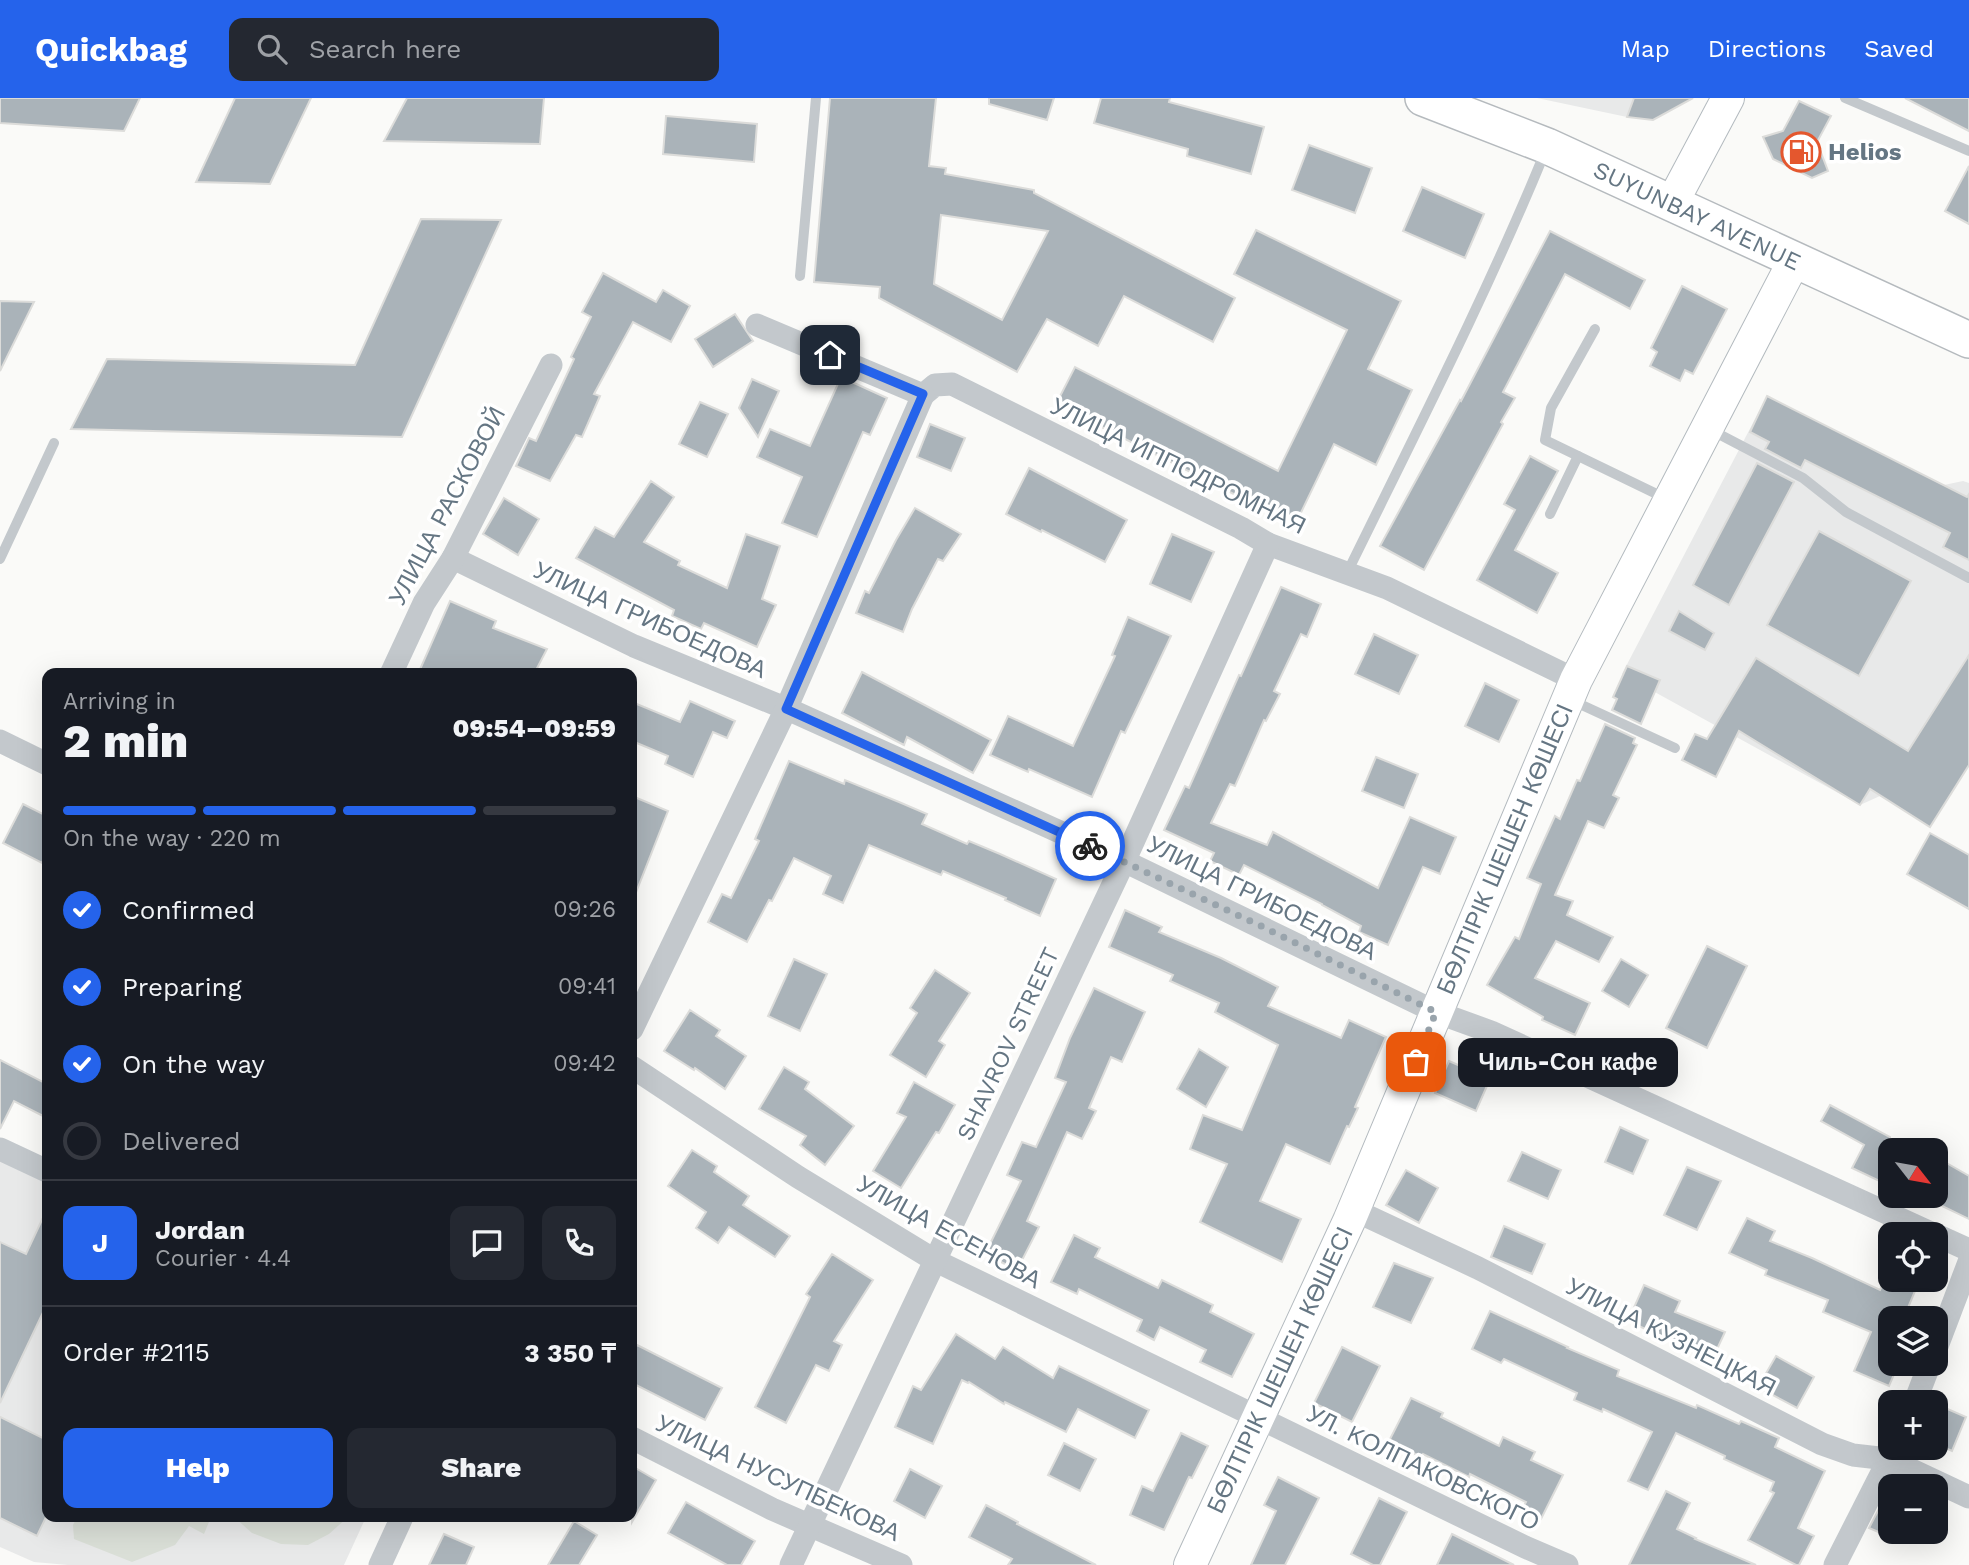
<!DOCTYPE html>
<html lang="en">
<head>
<meta charset="utf-8">
<style>
	body { margin:0; font-family:"Work Sans",sans-serif; background:#242831; color:#f1f3f6; height:100vh; display:flex; flex-direction:column; font-size:26px; white-space:nowrap }
	* { box-sizing:border-box; margin:0 }
	p { font-size:23px; color:#9ea1a6 }
	.icon { flex:none; width:38px; height:38px; fill:none; stroke:currentColor; stroke-width:2; stroke-linecap:round; stroke-linejoin:round }
	.map { position:relative; flex:1; overflow:hidden }
	.drawer { position:absolute; left:42px; top:570px; width:595px; height:854px; display:flex; flex-direction:column; background:#171b24; border-radius:14px; box-shadow:0 7px 28px #0002 }
	.drawer>* { flex:none }
	.needle { width:46px; rotate:121deg }
	.controls { position:absolute; left:1878px; top:1040px; display:grid; gap:14px }
	.controls a { display:grid; place-items:center; width:70px; height:70px; border-radius:14px; background:#171b24; box-shadow:0 7px 28px #0002; font-size:35px }
	.pin { position:absolute; display:grid; place-items:center; width:60px; height:60px; color:#fff; margin:-30px; border-radius:14px; box-shadow:0 4px 10px #0006 }
	.courier { position:absolute; display:grid; place-items:center; width:70px; height:70px; margin:-35px; border:5px solid #2563eb; border-radius:50%; background:#fff; color:#222; box-shadow:0 2px 9px #0007 }
	.bubble { position:absolute; height:49px; border-radius:14px; background:#171b24; box-shadow:0 7px 28px #0002; font-size:23px; font-weight:800; line-height:49px; text-align:center }
	.headline em { font-style:normal; font-weight:800 }
	.headline div { display:flex; flex-direction:column-reverse }
	.headline { display:flex; align-items:center; justify-content:space-between; height:119px; padding:0 21px }
	h1 { font-size:46px; font-weight:800; line-height:52px }
	.bar { display:grid; grid-template-columns:repeat(4,1fr); gap:10px 7px; align-content:center; height:84px; padding:0 21px }
	.bar i { height:9px; border-radius:5px; background:#363941 }
	.bar .current { background:#2563eb }
	.bar p { grid-column:span 4 }
	.line { display:flex; align-items:center; gap:18px; padding:0 21px; border-top:2px solid #363941 }
	.line div { flex:1 }
	.round { display:grid; place-items:center; flex:none; width:74px; height:74px; border-radius:14px; background:#242831 }
	ol { padding:0 21px; list-style:none }
	li { display:flex; align-items:center; gap:21px; height:77px }
	li p { margin-inline-start:auto }
	li .icon { padding:7px; border-radius:50%; background:#2563eb; color:#fff; stroke-width:4 }
	li:last-child { color:#9ea1a6 }
	li i { width:38px; height:38px; border:4px solid #363941; border-radius:50% }
	.cta { display:flex; gap:14px; margin-top:auto; padding:14px 21px }
	.cta a { flex:1; height:80px; border-radius:14px; background:#2563eb; color:#fff; font-size:28px; font-weight:800; line-height:80px; text-align:center }
	.cta a+a { background:#242831; color:#f1f3f6 }
	header { display:flex; align-items:center; gap:42px; box-sizing:border-box; height:98px; padding:0 35px; background:#2563eb; color:#fff }
	header strong { font-size:33px }
	nav { display:flex; gap:38px; margin-inline-start:auto; font-size:24px }
	.search { width:490px; height:63px; background:#242831; display:flex; align-items:center; gap:18px; box-sizing:border-box; padding:0 24px; border-radius:14px; color:#9ea1a6; font-size:26px }
	.map>svg:first-child { display:block }
	.built { fill:#e8e9e9 }
	.green { fill:#dadfd7 }
	.building { fill:#aab3b9; stroke:#dcdcda; stroke-width:2; fill-rule:evenodd }
	.lines { fill:none; stroke-linecap:round; stroke-linejoin:round }
	.secondary-casing { stroke:#b3babf; stroke-width:34 }
	.primary-casing { stroke:#b5babe; stroke-width:38 }
	.lane { stroke:#c3c8cc; stroke-width:10 }
	.street { stroke:#c3c8cc; stroke-width:23 }
	.secondary { stroke:#fff; stroke-width:32 }
	.primary { stroke:#fff; stroke-width:35 }
	.done { stroke:#99a4ac; stroke-width:7; stroke-dasharray:0 12.6 }
	.route { stroke:#2563eb; stroke-width:9 }
	.labels { text-anchor:middle; stroke-width:7; stroke-linejoin:round; paint-order:stroke }
	.poi-label { font-size:24px; font-weight:bold; fill:#657683; stroke:#fff; text-anchor:start }
	.street-label { font-size:24px; fill:#657683; stroke:#fff }
</style>
</head>
<body>
<header>
<strong>Quickbag</strong>
<div class="search"><svg class="icon" aria-label="search" viewBox="0 0 24 24"><circle cx="10" cy="10" r="6"/><path d="M15 15l6 6"/></svg>Search here</div>
<nav><a>Map</a><a>Directions</a><a>Saved</a></nav>
</header>
<div class="map">
<svg width="1969" height="1467" viewBox="0 0 1969 1467">
	<rect width="100%" height="100%" fill="#fafaf8"/>
	<!-- built -->
	<g class="built">
		<polygon points="1537,0 1688,0 1681,7 1653,22 1627,19"/>
		<polygon points="1767,298 1944,387 1963,383 1969,385 1969,667 1930,729 1880,698 1860,707 1622,576"/>
		<polygon points="0,1056 47,1079 47,1419 366,1419 344,1467 68,1467 34,1464 0,1449"/>
	</g>
	<!-- green -->
	<g class="green">
		<polygon points="77,1419 211,1419 204,1436 189,1428 175,1447 132,1464 74,1441 73,1427"/>
		<polygon points="234,1419 348,1419 329,1436 308,1447 281,1446 252,1435"/>
	</g>
	<!-- building -->
	<g class="building">
		<polygon points="0,0 140,0 124,33 0,25"/>
		<polygon points="235,0 311,0 270,86 196,84"/>
		<polygon points="407,0 544,0 540,46 384,43"/>
		<path d="M830,0H936L929,68L946,70L945,76L1034,92V95L1235,200L1213,244L1124,198L1098,248L1047,221L1017,274L879,200L880,189L814,184ZM941,117L1048,133L1002,222L934,186Z"/>
		<polygon points="989,0 1054,0 1047,22 989,6"/>
		<polygon points="1101,0 1170,0 1169,4 1264,29 1251,76 1187,58 1188,51 1094,25"/>
		<polygon points="1634,0 1693,0 1653,22 1627,19"/>
		<polygon points="1905,0 1969,0 1969,33"/>
		<polygon points="1799,3 1831,18 1817,44 1828,73 1812,80 1773,61 1763,39 1783,33"/>
		<polygon points="666,18 757,26 754,64 663,56"/>
		<polygon points="1309,47 1372,70 1355,115 1292,92"/>
		<polygon points="1969,68 1969,126 1945,113"/>
		<polygon points="1422,89 1484,116 1465,160 1403,133"/>
		<polygon points="421,121 501,122 402,339 71,331 107,261 355,267"/>
		<polygon points="1256,132 1401,203 1368,271 1412,292 1376,367 1334,346 1295,427 1056,306 1075,269 1278,373 1347,232 1234,176"/>
		<polygon points="1550,133 1645,182 1630,211 1565,176 1503,294 1515,300 1501,324 1503,326 1424,472 1380,448 1460,302 1461,303"/>
		<polygon points="603,175 656,204 663,192 690,208 671,244 633,224 594,296 600,298 582,339 576,337 550,383 516,368 529,340 536,343 574,261 571,259 591,219 582,214"/>
		<polygon points="1682,188 1727,211 1693,276 1685,272 1680,283 1650,268 1657,254 1651,250"/>
		<polygon points="0,203 34,204 0,273"/>
		<polygon points="735,216 753,243 713,269 695,241"/>
		<polygon points="841,279 887,300 870,337 863,334 817,439 782,425 802,379 757,359 770,331 810,348"/>
		<polygon points="752,281 779,293 758,339 739,310"/>
		<polygon points="1767,298 1967,399 1969,396 1969,462 1943,449 1950,435 1805,362 1801,370 1765,351 1769,344 1750,334"/>
		<polygon points="700,304 728,316 707,359 679,346"/>
		<polygon points="930,326 965,340 951,373 917,359"/>
		<polygon points="1530,358 1558,373 1515,452 1558,475 1537,515 1477,482 1515,412 1504,406"/>
		<polygon points="1757,365 1794,384 1729,507 1693,487"/>
		<polygon points="1029,370 1127,422 1105,464 1042,432 1041,434 1006,416"/>
		<polygon points="651,383 674,399 644,444 680,463 678,467 727,490 746,436 780,448 762,501 776,507 757,549 704,525 701,531 672,518 674,512 576,460 595,429 614,439"/>
		<polygon points="504,400 539,421 518,457 483,436"/>
		<polygon points="915,410 961,436 943,463 938,461 912,511 903,534 856,515 865,493 869,495 896,442"/>
		<polygon points="1819,433 1911,483 1859,578 1767,527"/>
		<polygon points="1172,436 1214,454 1191,504 1150,486"/>
		<polygon points="1281,489 1321,506 1307,539 1301,536 1274,593 1280,596 1266,623 1264,622 1235,688 1230,686 1211,725 1267,747 1273,734 1378,790 1410,719 1456,739 1440,776 1423,769 1388,847 1359,834 1361,828 1322,807 1322,806 1244,767 1239,777 1210,763 1214,755 1164,732 1185,688 1189,690 1239,577 1241,578"/>
		<polygon points="450,503 496,523 493,530 547,551 534,576 418,576"/>
		<polygon points="1679,513 1714,535 1705,552 1669,533"/>
		<polygon points="1128,519 1171,538 1125,635 1121,633 1092,699 1029,671 1028,674 990,657 1008,618 1073,648 1115,558 1112,557"/>
		<polygon points="1374,536 1418,557 1399,596 1355,576"/>
		<polygon points="1969,557 1969,667 1930,729 1870,691 1860,707 1739,633 1716,679 1682,662 1695,636 1707,641 1756,560 1908,653"/>
		<polygon points="1627,568 1660,582 1641,626 1612,612 1617,601 1613,599"/>
		<polygon points="862,574 991,642 973,675 907,639 904,647 842,615"/>
		<polygon points="1485,585 1519,602 1499,644 1465,628"/>
		<polygon points="690,603 735,623 727,640 713,634 693,679 665,666 668,658 632,643 632,604 680,624"/>
		<polygon points="1605,626 1635,640 1633,645 1637,647 1613,697 1619,700 1604,730 1588,723 1555,797 1573,803 1567,817 1613,839 1599,864 1556,843 1535,880 1590,905 1575,937 1542,922 1543,919 1487,887 1515,839 1519,841 1541,786 1527,780 1555,718 1560,721 1577,682 1580,683"/>
		<polygon points="1376,659 1418,676 1404,710 1362,693"/>
		<polygon points="789,663 844,686 845,682 899,704 927,716 922,726 967,746 969,743 1000,756 1056,781 1040,818 1005,802 1006,800 943,773 941,777 869,747 843,805 823,796 831,778 794,760 772,803 769,802 747,844 708,824 722,796 731,800 759,743 755,741"/>
		<polygon points="632,698 668,713 633,802 632,802"/>
		<polygon points="23,706 47,718 47,754 42,765 3,745"/>
		<polygon points="1930,735 1969,757 1969,811 1907,776"/>
		<polygon points="1125,812 1162,829 1159,834 1221,860 1278,889 1268,908 1341,940 1349,922 1386,939 1355,1009 1358,1010 1349,1029 1347,1028 1330,1066 1286,1046 1260,1103 1301,1121 1282,1164 1200,1124 1227,1066 1190,1051 1203,1017 1242,1032 1278,947 1215,914 1219,905 1170,883 1173,877 1109,849"/>
		<polygon points="1707,848 1747,868 1707,950 1666,930"/>
		<polygon points="794,861 827,876 800,933 768,918"/>
		<polygon points="1621,861 1648,877 1629,909 1602,893"/>
		<polygon points="935,872 970,895 939,943 945,947 926,979 890,957 917,915 910,910"/>
		<polygon points="1094,890 1145,914 1122,964 1111,959 1089,1010 1096,1013 1082,1041 1067,1034 1027,1123 1039,1129 1017,1172 985,1156 1021,1083 1007,1077 1022,1044 1036,1049 1066,984 1055,980 1070,940"/>
		<polygon points="690,912 720,932 716,938 746,958 725,991 695,970 694,972 664,953"/>
		<polygon points="1199,951 1228,969 1206,1009 1177,991"/>
		<polygon points="0,962 47,986 47,1020 14,1003 0,1031"/>
		<polygon points="1449,963 1490,981 1476,1013 1435,995"/>
		<polygon points="784,969 809,984 805,991 854,1028 825,1067 800,1047 806,1038 759,1011"/>
		<polygon points="914,984 955,1007 939,1035 936,1034 901,1090 873,1073 906,1019 897,1015"/>
		<polygon points="1830,1007 1890,1039 1890,1088 1852,1070 1864,1047 1821,1023"/>
		<polygon points="1620,1029 1648,1042 1633,1076 1605,1064"/>
		<polygon points="692,1052 717,1068 714,1074 749,1098 743,1107 790,1138 775,1159 729,1129 718,1145 696,1130 706,1114 668,1088"/>
		<polygon points="1522,1054 1561,1072 1548,1101 1508,1083"/>
		<polygon points="1936,1059 1969,1078 1969,1121 1936,1105"/>
		<polygon points="1687,1069 1721,1083 1697,1132 1664,1117"/>
		<polygon points="1406,1072 1438,1090 1419,1125 1386,1107"/>
		<polygon points="47,1111 47,1206 0,1305 0,1144 26,1156"/>
		<polygon points="1747,1120 1775,1133 1770,1143 1812,1160 1880,1192 1885,1181 1920,1181 1905,1217 1890,1211 1890,1265 1899,1265 1889,1288 1854,1273 1871,1234 1823,1214 1828,1202 1765,1177 1767,1172 1729,1155"/>
		<polygon points="1504,1128 1545,1146 1532,1176 1491,1159"/>
		<polygon points="1074,1137 1100,1150 1095,1159 1158,1190 1162,1182 1213,1207 1210,1214 1254,1236 1232,1279 1200,1264 1206,1252 1160,1229 1154,1242 1137,1233 1142,1222 1079,1191 1077,1196 1051,1184"/>
		<polygon points="832,1156 873,1182 834,1243 842,1247 829,1273 816,1267 786,1325 755,1309 810,1199 806,1196"/>
		<polygon points="1394,1165 1433,1180 1411,1225 1373,1209"/>
		<polygon points="1644,1187 1680,1203 1675,1214 1725,1234 1712,1262 1628,1223"/>
		<polygon points="1490,1213 1568,1249 1567,1250 1619,1272 1617,1278 1696,1310 1697,1307 1739,1326 1741,1323 1779,1340 1775,1349 1825,1373 1798,1430 1814,1438 1799,1467 1796,1467 1748,1442 1774,1395 1770,1393 1774,1384 1724,1361 1725,1358 1676,1335 1648,1392 1628,1383 1652,1334 1603,1311 1602,1314 1574,1302 1577,1295 1504,1261 1501,1265 1472,1251"/>
		<polygon points="956,1236 995,1261 1003,1249 1053,1280 1059,1268 1149,1312 1135,1340 1078,1311 1066,1334 1005,1304 1004,1306 969,1284 968,1285 962,1282 933,1346 895,1329 913,1288 921,1292"/>
		<polygon points="637,1247 722,1290 705,1322 632,1285 632,1257"/>
		<polygon points="1342,1249 1380,1268 1352,1324 1314,1305"/>
		<polygon points="1776,1258 1814,1279 1797,1310 1758,1289"/>
		<polygon points="1411,1300 1443,1315 1441,1319 1499,1348 1503,1339 1535,1354 1531,1362 1563,1377 1541,1421 1522,1412 1526,1404 1470,1376 1469,1379 1423,1356 1421,1359 1389,1343"/>
		<polygon points="1936,1306 1966,1319 1952,1353 1936,1346"/>
		<polygon points="0,1319 47,1342 47,1417 37,1438 0,1420"/>
		<polygon points="1181,1335 1208,1348 1192,1380 1189,1379 1164,1432 1130,1417 1142,1388 1153,1393"/>
		<polygon points="1064,1345 1096,1361 1080,1393 1048,1377"/>
		<polygon points="632,1368 656,1382 632,1424"/>
		<polygon points="910,1371 942,1388 925,1420 894,1403"/>
		<polygon points="1278,1379 1319,1400 1285,1467 1251,1467 1276,1413 1264,1407"/>
		<polygon points="1890,1390 1890,1439 1869,1430"/>
		<polygon points="1666,1393 1690,1405 1677,1431 1696,1440 1695,1441 1756,1467 1629,1467"/>
		<polygon points="1379,1400 1407,1414 1380,1467 1373,1467 1351,1456"/>
		<polygon points="686,1404 755,1443 741,1467 727,1467 668,1435"/>
		<polygon points="986,1407 1018,1424 1017,1426 1096,1467 1008,1467 1012,1461 969,1439"/>
		<polygon points="574,1423 597,1437 579,1467 548,1467"/>
		<polygon points="444,1436 474,1449 466,1467 429,1467"/>
		<polygon points="1452,1436 1514,1467 1437,1467"/>
	</g>
	<g class="lines">
		<!-- secondary casing -->
		<g class="secondary-casing">
			<g id="secondary">
				<polyline points="1672,105 1728,0"/>
				<polyline points="1190,1467 1349,1123 1576,582 1794,163"/>
			</g>
		</g>
		<!-- primary casing -->
		<g class="primary-casing">
			<polyline id="primary" points="1423,0 1547,48 1969,242"/>
		</g>
		<!-- lane -->
		<g class="lane">
			<polyline points="1845,0 1969,53"/>
			<polyline points="800,178 816,0"/>
			<polyline points="1595,231 1551,310 1545,342 1667,401"/>
			<polyline points="1711,332 1803,380 1846,414 1969,480"/>
			<polyline points="1550,416 1578,358"/>
			<polyline points="0,461 54,345"/>
			<path d="M1347,475C1415,336 1486,198 1545,54"/>
			<polyline points="1571,602 1675,650"/>
		</g>
		<!-- street -->
		<g class="street">
			<polyline points="757,227 923,297 935,287 952,286 1241,430 1268,446 1387,490 1576,582"/>
			<polyline points="453,460 634,548 792,613 1124,763 1436,914 1491,934 1933,1136"/>
			<polyline points="391,576 424,505 453,460 551,267"/>
			<polyline points="0,643 47,666"/>
			<polyline points="632,931 786,611 923,297"/>
			<polyline points="632,969 798,1079 936,1163 1525,1449 1567,1467"/>
			<polyline points="0,1051 47,1073"/>
			<polyline points="1354,1112 1478,1170 1822,1346 1853,1357 1888,1361 1969,1399"/>
			<polyline points="1936,1137 1969,1152"/>
			<polyline points="1936,1251 1969,1164"/>
			<polyline points="1915,1304 1930,1265"/>
			<polyline points="632,1340 772,1411 901,1467"/>
			<polyline points="380,1467 402,1419"/>
			<polyline points="791,1467 1128,755 1268,446"/>
			<polyline points="1835,1467 1895,1349"/>
		</g>
		<!-- secondary -->
		<use href="#secondary" class="secondary"/>
		<!-- primary -->
		<use href="#primary" class="primary"/>
	</g>
	<g class="lines">
		<!-- done -->
		<polyline class="done" points="1090,748 1261,828 1436,914 1416,964"/>
		<!-- route -->
		<polyline class="route" points="830,257 923,296 786,611 1090,748"/>
	</g>
	<!-- icons -->
	<defs>
		<g id="fuel-ring" transform="scale(2.0125)"><circle r="9.5" fill="#fff" stroke="#e4572e" stroke-width="1.5"/><path d="M-5.5-6h7V0h2V4h1.3V-2.5L3-4.5l.8-.8L6-3V5H2.5V1h-1V6h-7ZM-4.2-4.7v3.2H.2V-4.7Z" fill="#e4572e"/></g>
	</defs>
	<g fill-rule="evenodd">
		<use href="#fuel-ring" x="1801" y="54"/>
	</g>
	<g class="labels">
		<!-- poi labels -->
		<g class="poi-label">
			<text x="1828" y="62">Helios</text>
		</g>
		<!-- street labels -->
		<g class="street-label">
			<text transform="translate(1697 118) rotate(25)" y="8">SUYUNBAY AVENUE</text>
			<text transform="translate(1178 368) rotate(26)" y="8">УЛИЦА ИППОДРОМНАЯ</text>
			<text transform="translate(447 408) rotate(-62)" y="8">УЛИЦА РАСКОВОЙ</text>
			<text transform="translate(650 522) rotate(24)" y="8">УЛИЦА ГРИБОЕДОВА</text>
			<text transform="translate(1505 751) rotate(-67)" y="8">БӨЛТІРІК ШЕШЕН КӨШЕСІ</text>
			<text transform="translate(1262 800) rotate(26)" y="8">УЛИЦА ГРИБОЕДОВА</text>
			<text transform="translate(1008 946) rotate(-65)" y="8">SHAVROV STREET</text>
			<text transform="translate(949 1134) rotate(29)" y="8">УЛИЦА ЕСЕНОВА</text>
			<text transform="translate(1671 1239) rotate(27)" y="8">УЛИЦА КУЗНЕЦКАЯ</text>
			<text transform="translate(1280 1272) rotate(-65)" y="8">БӨЛТІРІК ШЕШЕН КӨШЕСІ</text>
			<text transform="translate(1423 1370) rotate(26)" y="8">УЛ. KОЛПАКОВСКОГО</text>
			<text transform="translate(778 1380) rotate(25)" y="8">УЛИЦА НУСУПБЕКОВА</text>
		</g>
	</g>
</svg>
<div class="controls">
<a><svg class="needle" viewBox="-14 -14 28 28"><path d="M0-13l5 13h-10z" fill="#e53935"/><path d="M0 13l5-13h-10z" fill="#9ea1a6"/></svg></a>
<a><svg class="icon" aria-label="locate" viewBox="0 0 24 24"><circle cx="12" cy="12" r="6"/><path d="M12 2v4M12 18v4M2 12h4M18 12h4"/></svg></a>
<a><svg class="icon" aria-label="layers" viewBox="0 0 24 24"><path d="M12 4l9 5-9 5-9-5zM3 14l9 5 9-5"/></svg></a>
<a>+</a>
<a>−</a>
</div>
<div class="pin" style="left:1416px;top:964px;background:#ea580c"><svg class="icon" aria-label="bag" viewBox="0 0 24 24"><path d="M5 8h14l-1 12H6zM9 8a3 3 0 0 1 6 0"/></svg></div>
<div class="pin" style="left:830px;top:257px;background:#1f2937"><svg class="icon" aria-label="home" viewBox="0 0 24 24"><path d="M3 11l9-7 9 7M6 9v11h12V9"/></svg></div>
<div class="courier" style="left:1090px;top:748px"><svg class="icon" aria-label="bike" viewBox="0 0 24 24"><circle cx="6" cy="16" r="4"/><circle cx="18" cy="16" r="4"/><path d="M6 16l4-8h5l3 8M10 8l3 8H6M13 5h3"/></svg></div>
<div class="bubble" style="left:1458px;top:940px;width:220px">Чиль-Сон кафе</div>
<section class="drawer">
<div class="headline"><div><h1>2 min</h1><p>Arriving in</p></div><em>09:54–09:59</em></div>
<div class="bar"><i class="current"></i><i class="current"></i><i class="current"></i><i></i><p>On the way · 220 m</p></div>
<ol>
<li><svg class="icon" aria-label="check" viewBox="0 0 24 24"><path d="M5 12l5 5 9-10"/></svg>Confirmed<p>09:26</p></li>
<li><svg class="icon" aria-label="check" viewBox="0 0 24 24"><path d="M5 12l5 5 9-10"/></svg>Preparing<p>09:41</p></li>
<li><svg class="icon" aria-label="check" viewBox="0 0 24 24"><path d="M5 12l5 5 9-10"/></svg>On the way<p>09:42</p></li>
<li><i></i>Delivered</li>
</ol>
<div class="line" style="height:126px"><b class="round" style="background:#2563eb;color:#fff">J</b><div><b>Jordan</b><p>Courier · 4.4</p></div><a class="round"><svg class="icon" aria-label="chat" viewBox="0 0 24 24"><path d="M4 5h16v11H9l-5 4z"/></svg></a><a class="round"><svg class="icon" aria-label="phone" viewBox="0 0 24 24"><path d="M5 4h4l2 5-3 2q2 4 5 5l2-3 5 2v4C11 20 4 13 5 4z"/></svg></a></div>
<div class="line" style="height:91px"><div>Order #2115</div><b>3 350 ₸</b></div>
<div class="cta"><a>Help</a><a>Share</a></div>
</section>
</div>
</body>
</html>
